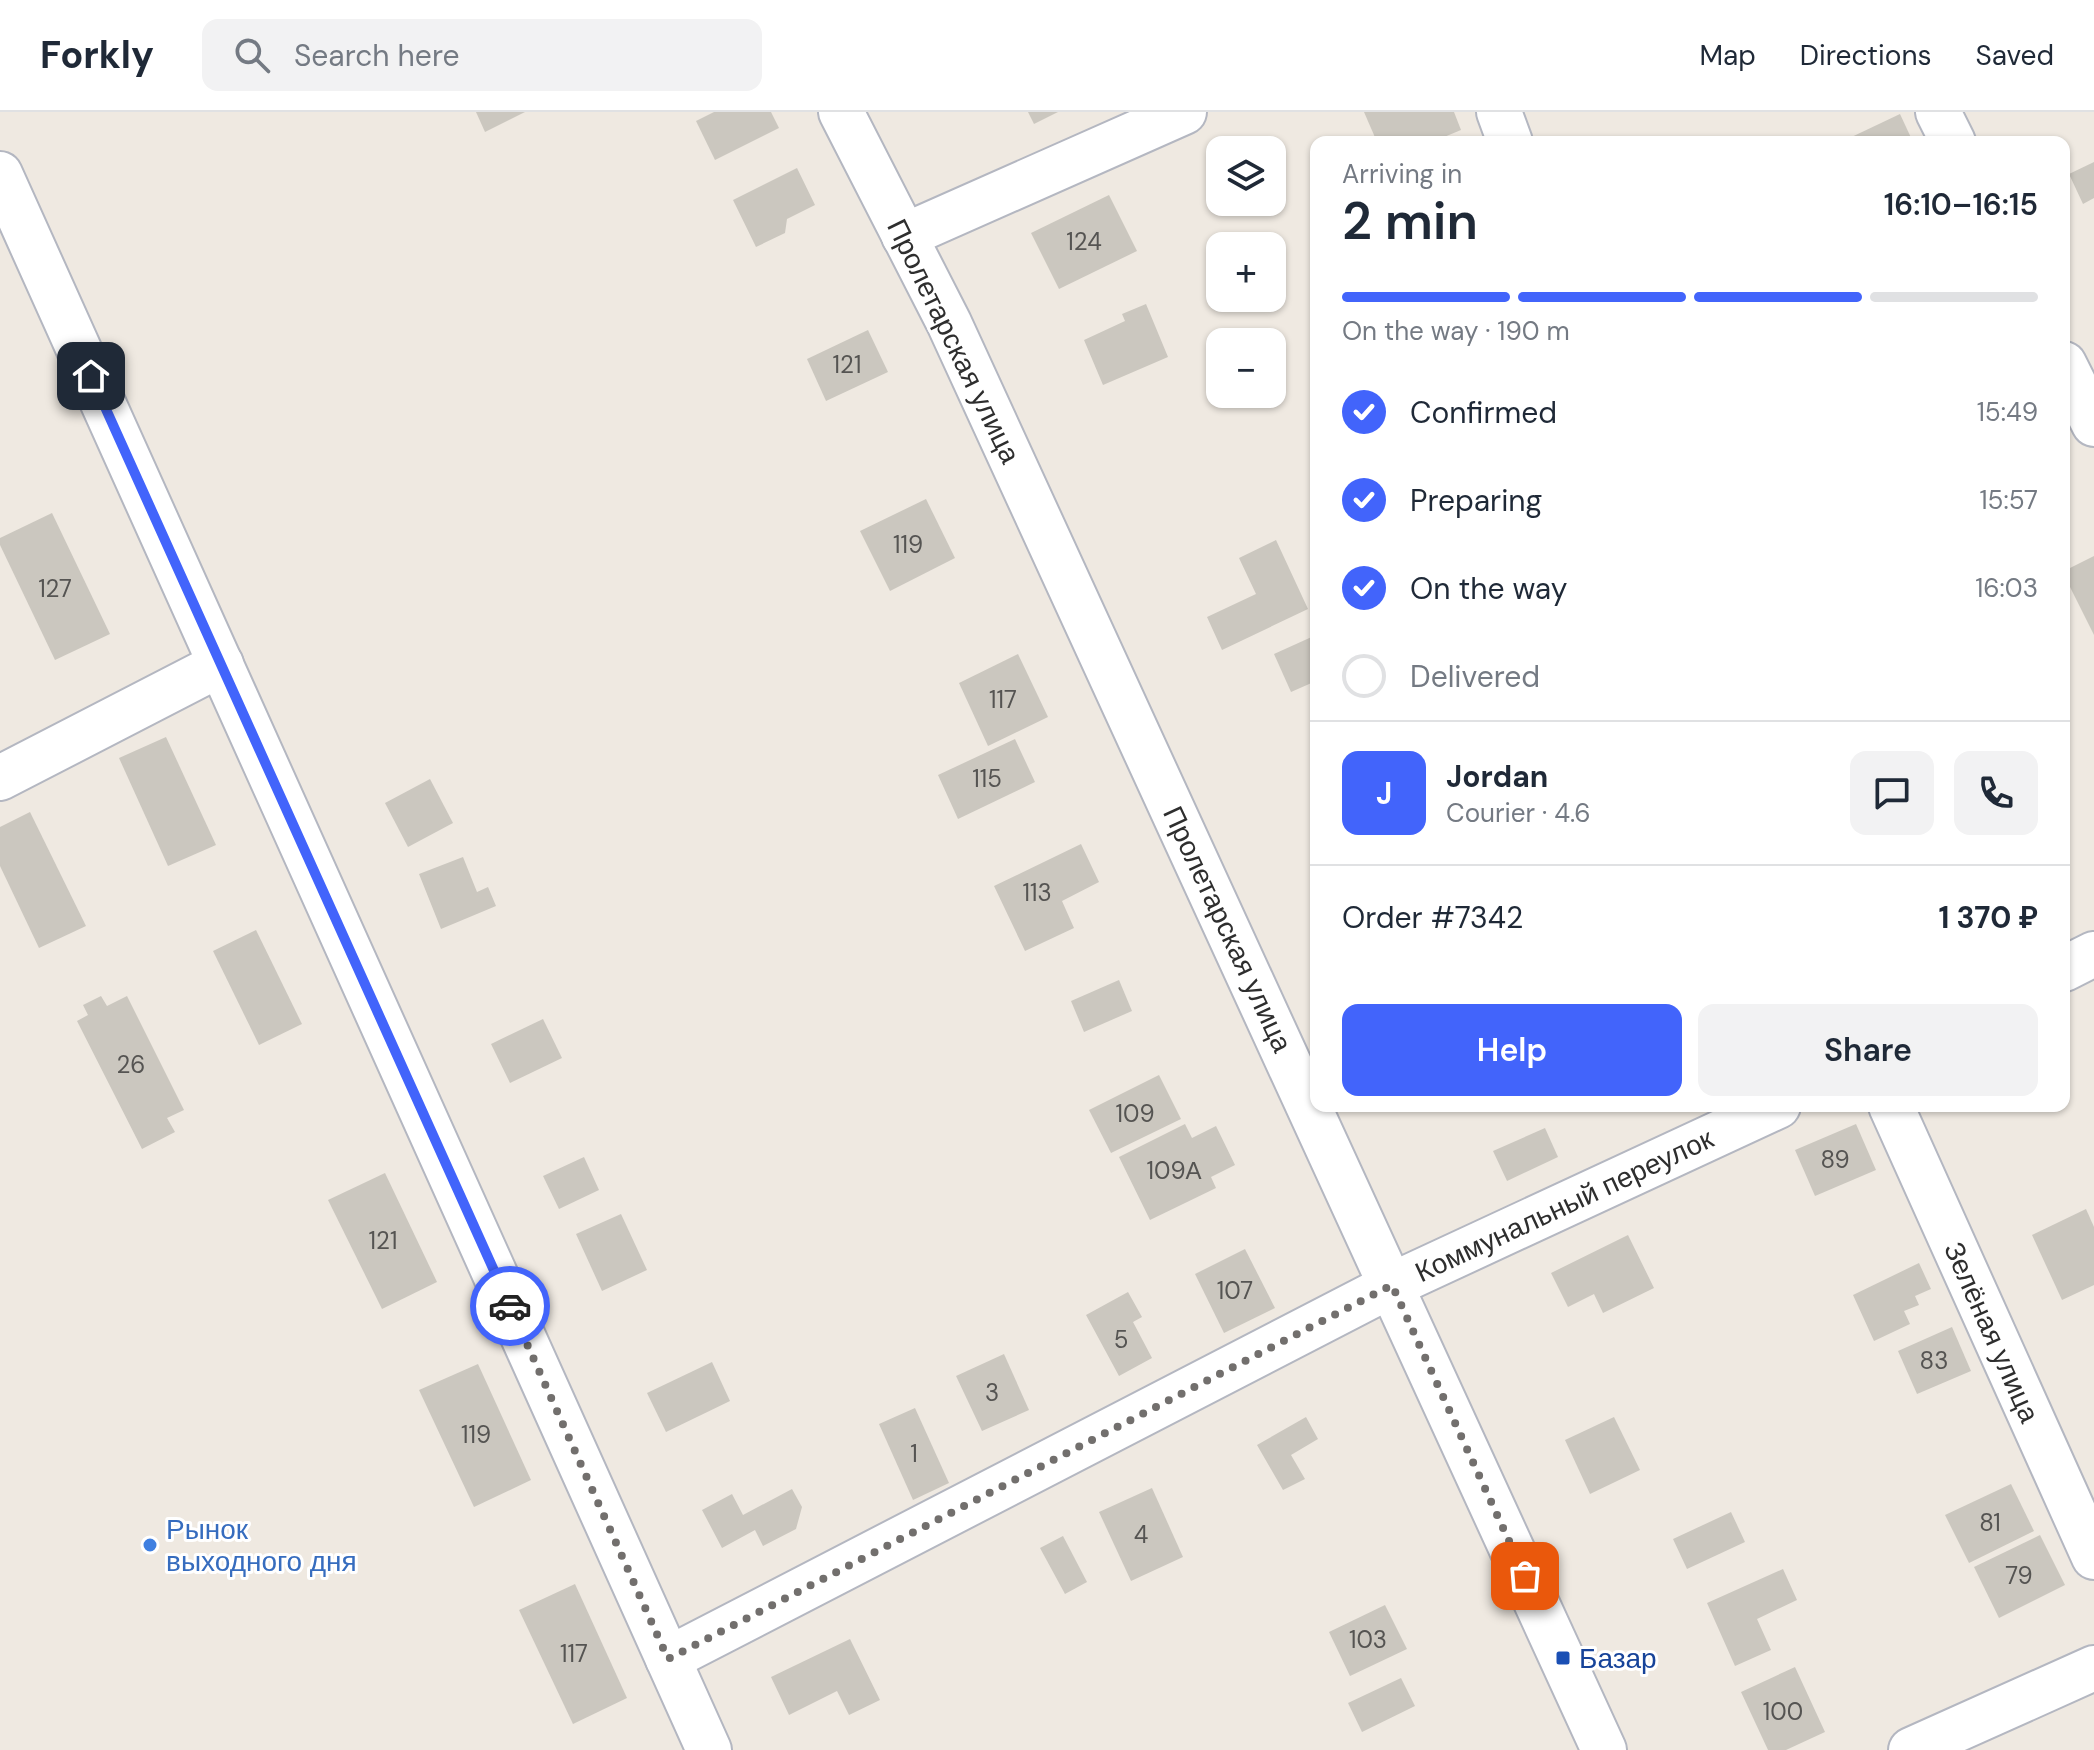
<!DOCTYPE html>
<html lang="en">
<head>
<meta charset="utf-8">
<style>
	body { margin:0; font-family:"DM Sans",sans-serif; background:#f2f2f3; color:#1f2937; height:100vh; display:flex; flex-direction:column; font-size:30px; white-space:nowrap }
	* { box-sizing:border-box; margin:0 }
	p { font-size:26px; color:#747a83 }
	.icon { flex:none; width:44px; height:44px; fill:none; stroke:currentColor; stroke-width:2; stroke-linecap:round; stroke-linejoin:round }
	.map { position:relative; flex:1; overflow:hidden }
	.details { position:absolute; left:1310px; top:24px; width:760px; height:976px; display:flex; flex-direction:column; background:#fff; border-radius:16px; box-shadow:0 2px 6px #0004 }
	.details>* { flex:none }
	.fabs { position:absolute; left:1206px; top:24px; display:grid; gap:16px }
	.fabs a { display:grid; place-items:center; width:80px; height:80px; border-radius:16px; background:#fff; box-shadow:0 2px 6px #0004; font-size:40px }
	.pin { position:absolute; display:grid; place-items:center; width:68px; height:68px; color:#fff; margin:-34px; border-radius:16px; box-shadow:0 4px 12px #0006 }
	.courier { position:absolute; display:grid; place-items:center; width:80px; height:80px; margin:-40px; border:6px solid #4264fb; border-radius:50%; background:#fff; color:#222; box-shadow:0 2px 10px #0007 }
	.head em { font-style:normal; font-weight:600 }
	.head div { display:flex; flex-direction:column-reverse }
	.head { display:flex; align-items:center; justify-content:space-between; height:136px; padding:0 32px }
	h1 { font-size:52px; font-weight:600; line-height:60px }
	.bar { display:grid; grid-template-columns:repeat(4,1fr); gap:12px 8px; align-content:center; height:96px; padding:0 32px }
	.bar i { height:10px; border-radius:6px; background:#e0e1e3 }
	.bar .selected { background:#4264fb }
	.bar p { grid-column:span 4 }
	.line { display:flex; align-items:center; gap:20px; padding:0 32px; border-top:2px solid #e0e1e3 }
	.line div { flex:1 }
	.round { display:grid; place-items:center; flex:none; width:84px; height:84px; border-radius:16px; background:#f2f2f3 }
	ol { padding:0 32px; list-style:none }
	li { display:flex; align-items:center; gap:24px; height:88px }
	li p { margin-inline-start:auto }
	li .icon { padding:8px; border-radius:50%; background:#4264fb; color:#fff; stroke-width:4 }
	li:last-child { color:#747a83 }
	li i { width:44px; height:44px; border:4px solid #e0e1e3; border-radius:50% }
	.action { display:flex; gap:16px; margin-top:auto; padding:16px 32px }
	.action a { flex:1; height:92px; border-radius:16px; background:#4264fb; color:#fff; font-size:32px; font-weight:600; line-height:92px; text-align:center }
	.action a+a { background:#f2f2f3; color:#1f2937 }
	header { display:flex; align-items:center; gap:48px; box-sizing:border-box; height:112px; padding:0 40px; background:#fff; border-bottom:2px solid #e0e1e3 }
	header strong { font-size:38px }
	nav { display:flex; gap:44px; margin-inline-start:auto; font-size:28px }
	.search { width:560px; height:72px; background:#f2f2f3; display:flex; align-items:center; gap:20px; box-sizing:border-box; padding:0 28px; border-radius:16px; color:#747a83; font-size:30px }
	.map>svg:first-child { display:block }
	.building { fill:#cbc7bf }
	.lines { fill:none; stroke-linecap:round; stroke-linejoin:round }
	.minor-casing { stroke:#b4b7c1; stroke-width:48 }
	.minor { stroke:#fff; stroke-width:44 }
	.done { stroke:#726f6d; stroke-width:8; stroke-dasharray:0 14.4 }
	.route { stroke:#4264fb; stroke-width:10 }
	.shop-dot { fill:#3f7fe0; stroke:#fff; stroke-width:3 }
	.transit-dot { fill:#1a4fb4; stroke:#fff; stroke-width:3 }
	.labels { text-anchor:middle; stroke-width:6; stroke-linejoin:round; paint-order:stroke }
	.number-label { font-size:24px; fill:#555452 }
	.street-label { font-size:28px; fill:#2e2e2e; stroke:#fff }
	.shop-label { font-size:28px; fill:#366cbe; stroke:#fff; text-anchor:start }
	.transit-label { font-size:28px; fill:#164399; stroke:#fff; text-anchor:start }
</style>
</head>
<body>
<header>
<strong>Forkly</strong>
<div class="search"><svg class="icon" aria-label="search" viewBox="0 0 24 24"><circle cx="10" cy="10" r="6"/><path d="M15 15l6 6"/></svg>Search here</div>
<nav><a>Map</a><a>Directions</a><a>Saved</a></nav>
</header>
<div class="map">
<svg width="2094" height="1638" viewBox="0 0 2094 1638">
	<rect width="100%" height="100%" fill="#efe9e1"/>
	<!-- building -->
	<g class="building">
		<polygon points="476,0 525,0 485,20"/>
		<polygon points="714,0 771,0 779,16 715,48 696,9"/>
		<polygon points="1028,0 1058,0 1034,12"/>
		<polygon points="1364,0 1454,0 1461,18 1432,30 1377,30"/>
		<polygon points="1900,2 1913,30 1841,30"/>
		<polygon points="2094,50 2094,86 2083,92 2069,62"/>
		<polygon points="797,56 815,93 787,107 785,121 756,135 733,88"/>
		<polygon points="1109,83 1137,139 1059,177 1031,121"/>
		<polygon points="1146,192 1168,245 1103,273 1084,228 1125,209 1122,202"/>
		<polygon points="868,218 888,260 826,289 807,247"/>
		<polygon points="926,387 955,446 890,479 860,419"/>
		<polygon points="52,401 110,522 55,548 0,433 0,426"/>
		<polygon points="1276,428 1308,497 1222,538 1207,505 1256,482 1239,446"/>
		<polygon points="2094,444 2094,523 2064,463 2064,459"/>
		<polygon points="1316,523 1316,569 1291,580 1274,542"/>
		<polygon points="1018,542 1048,605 988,634 959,571"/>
		<polygon points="166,625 216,733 168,754 119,646"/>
		<polygon points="1015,627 1035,670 958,707 938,663"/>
		<polygon points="430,667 453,711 408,735 385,691"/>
		<polygon points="30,700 86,814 39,836 0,754 0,715"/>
		<polygon points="1081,732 1099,770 1062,789 1074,816 1025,839 994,774"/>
		<polygon points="463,745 477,780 488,775 496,794 441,817 419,762"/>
		<polygon points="256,818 302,912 259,933 213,839"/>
		<polygon points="1119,868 1132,899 1084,920 1071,889"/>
		<polygon points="101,884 107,894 127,884 184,998 167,1006 175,1020 142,1037 77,909 88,903 83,893"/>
		<polygon points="543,907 562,946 510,971 491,932"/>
		<polygon points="1159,963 1181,1007 1111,1041 1089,998"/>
		<polygon points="1185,1012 1192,1026 1216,1014 1235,1053 1211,1065 1216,1076 1150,1108 1119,1045"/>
		<polygon points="1856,1012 1876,1058 1815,1084 1795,1038"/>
		<polygon points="1545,1016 1558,1045 1507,1069 1493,1039"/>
		<polygon points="584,1045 599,1078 559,1097 543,1064"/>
		<polygon points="385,1061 437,1170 382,1197 328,1088"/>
		<polygon points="2086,1097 2094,1115 2094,1173 2062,1188 2032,1123"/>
		<polygon points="621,1102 647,1158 602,1179 576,1122"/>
		<polygon points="1628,1123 1654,1176 1603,1201 1594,1182 1568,1195 1551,1161"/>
		<polygon points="1245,1137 1275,1196 1224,1221 1195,1162"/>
		<polygon points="1919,1151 1931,1177 1915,1184 1919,1193 1904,1199 1910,1212 1874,1229 1853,1183"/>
		<polygon points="1128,1180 1142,1205 1133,1210 1152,1246 1119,1264 1086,1203"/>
		<polygon points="1952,1215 1971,1259 1917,1282 1898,1239"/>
		<polygon points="1004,1242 1029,1298 982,1319 956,1264"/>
		<polygon points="712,1250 730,1289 666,1320 647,1281"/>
		<polygon points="478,1252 531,1368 474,1395 419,1278"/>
		<polygon points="915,1296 949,1371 913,1388 879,1312"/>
		<polygon points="1306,1305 1318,1327 1291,1343 1305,1367 1283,1378 1257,1333"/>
		<polygon points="1614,1305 1640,1358 1590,1382 1565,1328"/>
		<polygon points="2011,1372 2034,1419 1969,1451 1945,1403"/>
		<polygon points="1152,1376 1183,1445 1131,1469 1099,1400"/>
		<polygon points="792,1377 802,1395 796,1417 763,1434 755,1418 722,1436 702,1398 732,1382 743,1403"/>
		<polygon points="1731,1400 1745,1430 1687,1457 1673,1427"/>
		<polygon points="2040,1423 2065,1473 1999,1506 1974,1455"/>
		<polygon points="1063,1424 1087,1470 1065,1482 1040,1436"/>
		<polygon points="1783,1457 1797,1488 1757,1507 1771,1538 1735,1554 1707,1491"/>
		<polygon points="575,1472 627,1586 573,1612 519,1498"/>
		<polygon points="1385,1493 1407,1537 1350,1564 1329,1520"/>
		<polygon points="850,1527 880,1588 849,1603 837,1579 789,1603 771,1565"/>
		<polygon points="1795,1555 1825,1620 1786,1638 1768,1638 1741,1580"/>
		<polygon points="1401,1566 1415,1594 1362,1620 1348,1591"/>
	</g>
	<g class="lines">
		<!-- minor casing -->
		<g class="minor-casing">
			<g id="minor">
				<polyline points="841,0 949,211 1604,1638"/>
				<polyline points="1499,0 1510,30"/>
				<polyline points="1938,0 1953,30"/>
				<polyline points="0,62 709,1638"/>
				<polyline points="904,124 1184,0"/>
				<polyline points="2064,252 2094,312"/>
				<polyline points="0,666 221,552"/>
				<polyline points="2064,857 2094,842"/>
				<polyline points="1891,994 2094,1445"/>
				<polyline points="668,1547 1392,1173 1778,994"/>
				<polyline points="1911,1638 2094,1556"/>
			</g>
		</g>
		<!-- minor -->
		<use href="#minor" class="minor"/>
	</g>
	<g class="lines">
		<!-- done -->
		<polyline class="done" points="510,1194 668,1547 1392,1173 1525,1464"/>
		<!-- route -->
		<polyline class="route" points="91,264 510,1194"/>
	</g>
	<!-- markers -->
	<circle class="shop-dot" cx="150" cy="1433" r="8"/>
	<rect class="transit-dot" x="1555" y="1538" width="16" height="16" rx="4"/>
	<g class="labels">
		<!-- number labels -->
		<g class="number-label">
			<text x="1084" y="138">124</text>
			<text x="847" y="261">121</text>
			<text x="908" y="441">119</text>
			<text x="55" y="485">127</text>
			<text x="1003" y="596">117</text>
			<text x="987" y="675">115</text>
			<text x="1037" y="789">113</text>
			<text x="131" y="961">26</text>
			<text x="1135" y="1010">109</text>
			<text x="1835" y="1056">89</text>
			<text x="1174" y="1067">109А</text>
			<text x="383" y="1137">121</text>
			<text x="1235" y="1187">107</text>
			<text x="1121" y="1236">5</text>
			<text x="1934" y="1257">83</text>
			<text x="992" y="1289">3</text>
			<text x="476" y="1331">119</text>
			<text x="914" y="1350">1</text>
			<text x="1990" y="1419">81</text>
			<text x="1141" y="1431">4</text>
			<text x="2019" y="1472">79</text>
			<text x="1368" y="1536">103</text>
			<text x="574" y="1550">117</text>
			<text x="1783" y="1608">100</text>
		</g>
		<!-- street labels -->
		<g class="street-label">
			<text transform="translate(954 229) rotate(64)" y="10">Пролетарская улица</text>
			<text transform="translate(1228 817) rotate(65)" y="10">Пролетарская улица</text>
			<text transform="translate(1564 1093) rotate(-25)" y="10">Коммунальный переулок</text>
			<text transform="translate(1992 1220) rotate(66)" y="10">Зелёная улица</text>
		</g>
		<!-- shop labels -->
		<g class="shop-label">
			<text x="166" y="1427">Рынок<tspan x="166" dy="32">выходного дня</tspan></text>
		</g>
		<!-- transit labels -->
		<g class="transit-label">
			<text x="1579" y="1556">Базар</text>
		</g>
	</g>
</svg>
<div class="fabs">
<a><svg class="icon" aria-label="layers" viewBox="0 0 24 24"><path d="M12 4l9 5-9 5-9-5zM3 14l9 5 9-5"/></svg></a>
<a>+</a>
<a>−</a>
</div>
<div class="pin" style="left:1525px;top:1464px;background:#ea580c"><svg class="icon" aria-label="bag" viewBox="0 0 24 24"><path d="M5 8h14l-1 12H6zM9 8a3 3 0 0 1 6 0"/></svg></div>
<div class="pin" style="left:91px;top:264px;background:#1f2937"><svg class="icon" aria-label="home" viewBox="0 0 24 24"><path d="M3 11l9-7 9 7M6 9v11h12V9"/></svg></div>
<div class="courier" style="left:510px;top:1194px"><svg class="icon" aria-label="car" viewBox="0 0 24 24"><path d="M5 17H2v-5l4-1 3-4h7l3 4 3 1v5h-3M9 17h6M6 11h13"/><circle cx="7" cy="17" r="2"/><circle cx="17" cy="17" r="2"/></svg></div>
<section class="details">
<div class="head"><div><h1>2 min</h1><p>Arriving in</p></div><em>16:10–16:15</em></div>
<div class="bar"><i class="selected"></i><i class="selected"></i><i class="selected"></i><i></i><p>On the way · 190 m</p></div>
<ol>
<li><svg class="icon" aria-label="check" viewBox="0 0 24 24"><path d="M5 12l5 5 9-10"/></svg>Confirmed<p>15:49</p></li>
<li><svg class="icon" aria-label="check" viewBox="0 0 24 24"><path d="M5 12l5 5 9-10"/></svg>Preparing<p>15:57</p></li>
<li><svg class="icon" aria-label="check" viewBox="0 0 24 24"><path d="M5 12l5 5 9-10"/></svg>On the way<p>16:03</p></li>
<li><i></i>Delivered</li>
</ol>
<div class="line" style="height:144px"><b class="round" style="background:#4264fb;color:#fff">J</b><div><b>Jordan</b><p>Courier · 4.6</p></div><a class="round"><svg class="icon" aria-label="chat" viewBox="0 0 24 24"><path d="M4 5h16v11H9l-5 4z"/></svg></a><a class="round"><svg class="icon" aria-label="phone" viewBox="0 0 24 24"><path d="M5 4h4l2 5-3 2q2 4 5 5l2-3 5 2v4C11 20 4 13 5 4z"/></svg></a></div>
<div class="line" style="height:104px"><div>Order #7342</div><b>1 370 ₽</b></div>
<div class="action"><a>Help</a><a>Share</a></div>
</section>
</div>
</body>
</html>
